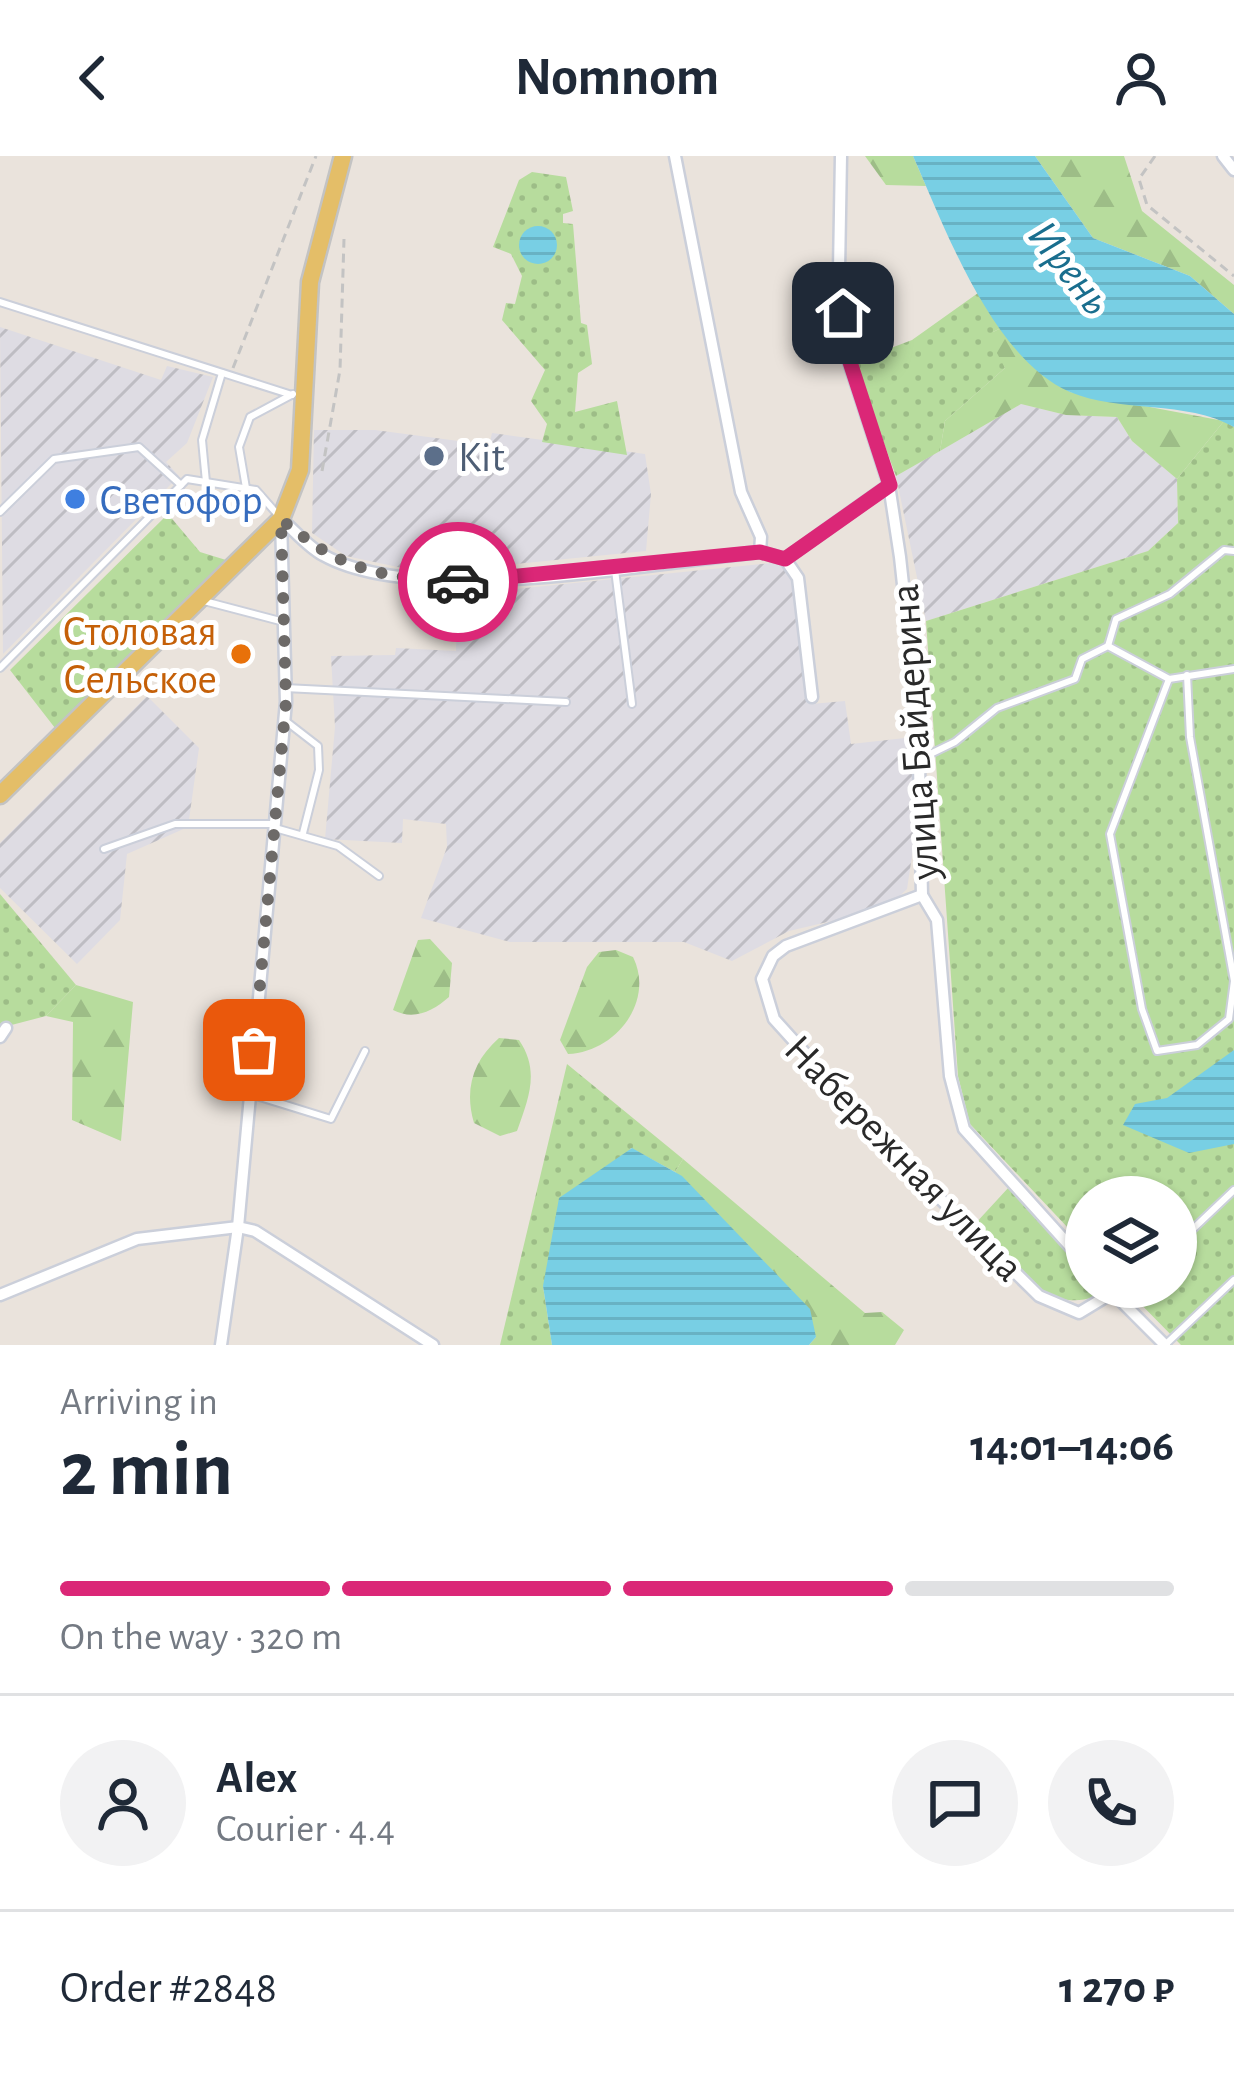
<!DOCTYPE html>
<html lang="en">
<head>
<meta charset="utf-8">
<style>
	body { margin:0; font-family:"Alegreya Sans",sans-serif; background:#f2f2f3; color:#1f2937; height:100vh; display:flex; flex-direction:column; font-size:45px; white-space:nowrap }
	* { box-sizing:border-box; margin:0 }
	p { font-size:39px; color:#747a83 }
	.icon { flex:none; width:66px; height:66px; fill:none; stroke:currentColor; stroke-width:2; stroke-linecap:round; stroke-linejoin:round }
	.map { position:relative; height:1189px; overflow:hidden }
	.details { display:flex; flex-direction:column; background:#fff; flex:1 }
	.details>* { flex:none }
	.tools { position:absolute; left:1065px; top:1020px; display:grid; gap:24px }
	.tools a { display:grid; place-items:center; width:132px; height:132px; border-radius:50%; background:#fff; box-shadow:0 3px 9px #0004; font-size:60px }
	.pin { position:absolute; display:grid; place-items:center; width:102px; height:102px; color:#fff; margin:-51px; border-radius:24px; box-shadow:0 6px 18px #0006 }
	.courier { position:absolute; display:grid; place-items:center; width:120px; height:120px; margin:-60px; border:9px solid #db2777; border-radius:50%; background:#fff; color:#222; box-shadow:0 3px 15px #0007 }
	.summary em { font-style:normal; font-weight:600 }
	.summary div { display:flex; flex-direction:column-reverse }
	.summary { display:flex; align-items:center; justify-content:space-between; height:204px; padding:0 60px }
	h1 { font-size:78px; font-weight:600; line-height:90px }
	.bar { display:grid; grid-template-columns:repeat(4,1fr); gap:18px 12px; align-content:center; height:144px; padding:0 60px }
	.bar i { height:15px; border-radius:9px; background:#e0e1e3 }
	.bar .selected { background:#db2777 }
	.bar p { grid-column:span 4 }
	.line { display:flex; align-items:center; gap:30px; padding:0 60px; border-top:3px solid #e0e1e3 }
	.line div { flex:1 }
	.round { display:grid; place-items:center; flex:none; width:126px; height:126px; border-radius:63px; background:#f2f2f3 }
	header { display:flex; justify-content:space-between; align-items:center; height:156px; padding:0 60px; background:#fff; font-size:54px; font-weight:600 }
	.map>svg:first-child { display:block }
	.industrial { fill:url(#industrial-furrows) }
	.green { fill:url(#green-dots) }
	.forest { fill:url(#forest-firs) }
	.water { fill:url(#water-rules) }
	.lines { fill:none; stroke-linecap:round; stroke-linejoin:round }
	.lane-casing { stroke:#cbcfda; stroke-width:10 }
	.street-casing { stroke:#cbcfda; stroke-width:15 }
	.primary-casing { stroke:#c3c3c3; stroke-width:21 }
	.path { stroke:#c3c3c3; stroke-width:3; stroke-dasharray:9 6; stroke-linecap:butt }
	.lane { stroke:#fff; stroke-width:6 }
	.street { stroke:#fff; stroke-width:10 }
	.primary { stroke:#e4be68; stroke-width:16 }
	.done { stroke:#6d6a68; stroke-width:12; stroke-dasharray:0 21.6 }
	.route { stroke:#db2777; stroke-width:15 }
	.service-dot { fill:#5c6f8a; stroke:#fff; stroke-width:4.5 }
	.shop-dot { fill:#3f7fe0; stroke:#fff; stroke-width:4.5 }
	.food-dot { fill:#e8710a; stroke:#fff; stroke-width:4.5 }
	.labels { text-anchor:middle; stroke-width:10; stroke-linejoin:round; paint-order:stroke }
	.service-label { font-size:42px; fill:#4e5e75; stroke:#fff; text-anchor:start }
	.shop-label { font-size:42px; fill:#366cbe; stroke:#fff; text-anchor:start }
	.food-label { font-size:42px; fill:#c56008; stroke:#fff; text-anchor:end }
	.street-label { font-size:42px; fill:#292929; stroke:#fff }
	.water-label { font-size:45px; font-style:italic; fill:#196e8e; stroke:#fff }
</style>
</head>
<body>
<header><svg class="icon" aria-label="back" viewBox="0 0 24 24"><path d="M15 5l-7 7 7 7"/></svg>Nomnom<svg class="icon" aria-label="person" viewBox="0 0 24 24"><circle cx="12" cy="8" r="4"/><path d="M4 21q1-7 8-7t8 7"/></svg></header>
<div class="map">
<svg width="1234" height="1189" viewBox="0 0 1234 1189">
	<defs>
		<pattern id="industrial-furrows" width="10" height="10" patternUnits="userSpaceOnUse" patternTransform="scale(3)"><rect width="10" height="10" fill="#dedce3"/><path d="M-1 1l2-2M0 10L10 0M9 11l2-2" fill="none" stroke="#bebdc3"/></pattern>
		<pattern id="green-dots" width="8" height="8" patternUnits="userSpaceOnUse" patternTransform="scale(3)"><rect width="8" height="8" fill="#b7dc9d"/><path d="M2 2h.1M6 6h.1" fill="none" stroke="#9dbd87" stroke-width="1.8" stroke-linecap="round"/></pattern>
		<pattern id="forest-firs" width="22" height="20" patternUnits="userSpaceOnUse" patternTransform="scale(3)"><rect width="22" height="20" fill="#b7dc9d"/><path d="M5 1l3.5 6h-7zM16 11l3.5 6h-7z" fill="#9dbd87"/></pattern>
		<pattern id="water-rules" width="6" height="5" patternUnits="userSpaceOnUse" patternTransform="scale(3)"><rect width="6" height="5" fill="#78cfe4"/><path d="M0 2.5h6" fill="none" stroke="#68b2c4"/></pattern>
	</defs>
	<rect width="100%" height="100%" fill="#eae3dc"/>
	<!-- industrial -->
	<g class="industrial">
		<polygon points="0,171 161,224 167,210 213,221 187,287 166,306 179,320 3,498"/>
		<polygon points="1021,248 1066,259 1117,261 1132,285 1177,323 1178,367 1148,395 926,465 896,320"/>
		<polygon points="314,274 375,274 489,289 492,277 645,298 651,338 646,395 426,417 346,400 312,377"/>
		<polygon points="781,406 795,423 811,548 845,545 851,588 914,581 918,661 907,733 887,752 789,775 732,805 684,786 510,786 421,762 447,691 446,668 403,663 402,687 325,683 335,571 331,500 395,499 396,492 456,495 457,439"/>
		<polygon points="147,540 199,592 188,671 127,698 120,764 77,808 0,732 0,687"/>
	</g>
	<!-- green -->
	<g class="green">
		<polygon points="532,16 566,21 573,55 563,58 563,67 573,68 581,167 587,169 592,208 578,217 575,256 617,245 627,299 542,286 547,268 531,245 545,214 502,164 506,147 515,148 522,120 511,98 493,91 519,24"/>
		<polygon points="978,137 1003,171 993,176 1005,212 945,265 940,295 896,320 854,206 912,184"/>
		<polygon points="1224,265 1234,271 1234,1189 1181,1189 1124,1131 1176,1131 1176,1041 1086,1041 1086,1091 970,968 958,920 926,465 1148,395 1178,367 1177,323"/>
		<polygon points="168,358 200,396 226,404 55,572 10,514"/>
		<polygon points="0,738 76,829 46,860 0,872"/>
		<polygon points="567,908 683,1003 675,1016 631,992 543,1130 552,1189 500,1189"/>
		<path d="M1009,1031L1086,1115V1131H1096L1093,1141C1044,1159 1005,1099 974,1069Z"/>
	</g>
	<!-- forest -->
	<g class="forest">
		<polygon points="865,0 913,0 926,30 886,29"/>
		<polygon points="1035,0 1124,0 1142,55 1234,129 1234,158 1190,120 1093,82"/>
		<polygon points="1003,171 1026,203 1070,236 1224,265 1177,323 1132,285 1117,261 1066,259 1021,248 940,295 945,265 1005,212 991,186 993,176"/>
		<path d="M430,783L452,807L449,841C433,855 414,865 393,854L418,784Z"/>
		<path d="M616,794L633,801C655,845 616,896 568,898L560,884L587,811L599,796Z"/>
		<polygon points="76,829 133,846 121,985 72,964 73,866 46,860"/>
		<path d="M499,882L519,884C540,915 529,941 517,975L500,980L474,967C464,933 473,905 499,882Z"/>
		<polygon points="683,1003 865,1157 882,1156 904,1174 895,1189 809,1189 816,1181 731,1074 675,1016"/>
	</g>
	<!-- water -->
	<g class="water">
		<path d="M913,0H1035L1093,82L1190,120L1234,158V271C1186,244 1120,257 1070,236C992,202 945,72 913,0Z"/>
		<circle cx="538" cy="89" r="19"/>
		<polygon points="1234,894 1234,988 1189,997 1123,969 1135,948 1167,942"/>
		<polygon points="632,992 682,1020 810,1153 816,1181 809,1189 552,1189 543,1130 559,1042"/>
	</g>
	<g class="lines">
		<!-- lane casing -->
		<g class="lane-casing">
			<g id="lane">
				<polyline points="0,146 292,239"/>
				<polyline points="206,326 202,284 222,217"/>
				<polyline points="246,332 239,291 250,261 293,238"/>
				<polyline points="0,356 54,303 139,291 181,329"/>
				<polyline points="615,414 632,548"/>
				<polyline points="204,445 284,466"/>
				<polyline points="1108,490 1116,463 1170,438 1224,394 1234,395"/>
				<polyline points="0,512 187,323 256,334 278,359"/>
				<polyline points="1169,523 1110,678 1142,853 1157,895 1197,889 1229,863 1234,825 1190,581 1187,519"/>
				<polyline points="285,532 566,546"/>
				<polyline points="287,566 318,590 319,614 303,677"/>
				<polyline points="920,603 955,586 997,552 1075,523 1082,503 1108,490 1169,523 1234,513"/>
				<polyline points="275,672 338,690 379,720"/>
				<polyline points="104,693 175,668 275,668"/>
				<polyline points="250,938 331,963 365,895"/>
				<polyline points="1176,1089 1234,1034"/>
				<polyline points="1121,1146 1135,1131"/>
				<polyline points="1165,1189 1234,1124"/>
			</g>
		</g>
		<!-- street casing -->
		<g class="street-casing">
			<g id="street">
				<polyline points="675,0 741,336 761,381 760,396"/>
				<polyline points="841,0 839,114 846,197 889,329 900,401 918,566 922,739 937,764 950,920 964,973 1086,1108"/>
				<polyline points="1223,0 1234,14"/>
				<path d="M281,363C295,375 308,391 323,399C417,452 650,407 760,396L785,403L798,422L812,541"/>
				<polyline points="785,403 889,329"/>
				<polyline points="922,739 786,790 773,800 762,823 774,863 907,1010 1039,1140 1079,1157 1112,1137"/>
				<polyline points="0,881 6,872"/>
				<polyline points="1107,1131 1165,1189"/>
				<polyline points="0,1139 137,1083 238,1071 255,1075 433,1189"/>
				<polyline points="221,1189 238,1071 286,546 281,363"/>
			</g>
		</g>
		<!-- primary casing -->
		<g class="primary-casing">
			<polyline id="primary" points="0,639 281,363 300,314 310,126 343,0"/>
		</g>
		<!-- path -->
		<g class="path">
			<polyline points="1155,0 1139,23 1147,49 1234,120"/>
			<polyline points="233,212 316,0"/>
			<polyline points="322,315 340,214 344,83"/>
		</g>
		<!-- lane -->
		<use href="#lane" class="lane"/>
		<!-- street -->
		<use href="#street" class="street"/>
		<!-- primary -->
		<use href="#primary" class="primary"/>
	</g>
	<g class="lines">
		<!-- done -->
		<path class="done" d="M254,894L286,546L281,363C343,416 379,420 458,426"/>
		<!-- route -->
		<polyline class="route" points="458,426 760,396 785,403 890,329 847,197 843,157"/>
	</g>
	<!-- markers -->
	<circle class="service-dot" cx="434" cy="300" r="12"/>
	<circle class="shop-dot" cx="75" cy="343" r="12"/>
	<circle class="food-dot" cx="241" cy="498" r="12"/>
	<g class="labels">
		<!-- service labels -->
		<g class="service-label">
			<text x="458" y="315">Kit</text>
		</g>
		<!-- shop labels -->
		<g class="shop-label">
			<text x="99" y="358">Светофор</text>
		</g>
		<!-- food labels -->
		<g class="food-label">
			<text x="217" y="489">Столовая<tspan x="217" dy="48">Сельское</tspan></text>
		</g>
		<!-- street labels -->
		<g class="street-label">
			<text transform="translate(913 576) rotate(-94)" y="15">улица Байдерина</text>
			<text transform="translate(905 1001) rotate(46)" y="15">Набережная улица</text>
		</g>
		<!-- water labels -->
		<g class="water-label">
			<text transform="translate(1071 111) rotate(52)" y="16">Ирень</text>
		</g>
	</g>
</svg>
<div class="tools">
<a><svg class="icon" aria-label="layers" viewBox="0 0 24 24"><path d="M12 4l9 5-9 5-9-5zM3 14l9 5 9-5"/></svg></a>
</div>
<div class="pin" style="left:254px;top:894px;background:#ea580c"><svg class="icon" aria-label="bag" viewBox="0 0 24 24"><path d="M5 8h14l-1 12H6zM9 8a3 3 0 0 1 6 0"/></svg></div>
<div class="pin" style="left:843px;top:157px;background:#1f2937"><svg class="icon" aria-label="home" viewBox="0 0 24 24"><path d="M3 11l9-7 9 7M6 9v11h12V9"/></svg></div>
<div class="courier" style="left:458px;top:426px"><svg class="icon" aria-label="car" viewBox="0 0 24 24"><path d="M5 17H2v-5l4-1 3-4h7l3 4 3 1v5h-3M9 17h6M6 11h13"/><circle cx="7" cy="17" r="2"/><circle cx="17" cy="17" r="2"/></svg></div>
</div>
<section class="details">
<div class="summary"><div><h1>2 min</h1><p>Arriving in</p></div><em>14:01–14:06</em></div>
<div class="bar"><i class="selected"></i><i class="selected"></i><i class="selected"></i><i></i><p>On the way · 320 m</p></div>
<div class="line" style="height:216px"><a class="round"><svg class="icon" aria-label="person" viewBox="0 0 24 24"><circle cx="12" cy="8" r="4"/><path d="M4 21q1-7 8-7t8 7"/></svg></a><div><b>Alex</b><p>Courier · 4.4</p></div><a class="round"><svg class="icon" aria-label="chat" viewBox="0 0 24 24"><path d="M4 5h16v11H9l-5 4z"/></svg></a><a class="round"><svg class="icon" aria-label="phone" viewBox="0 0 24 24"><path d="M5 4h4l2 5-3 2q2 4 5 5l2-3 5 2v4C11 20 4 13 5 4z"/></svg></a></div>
<div class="line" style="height:156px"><div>Order #2848</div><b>1 270 ₽</b></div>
</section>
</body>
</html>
